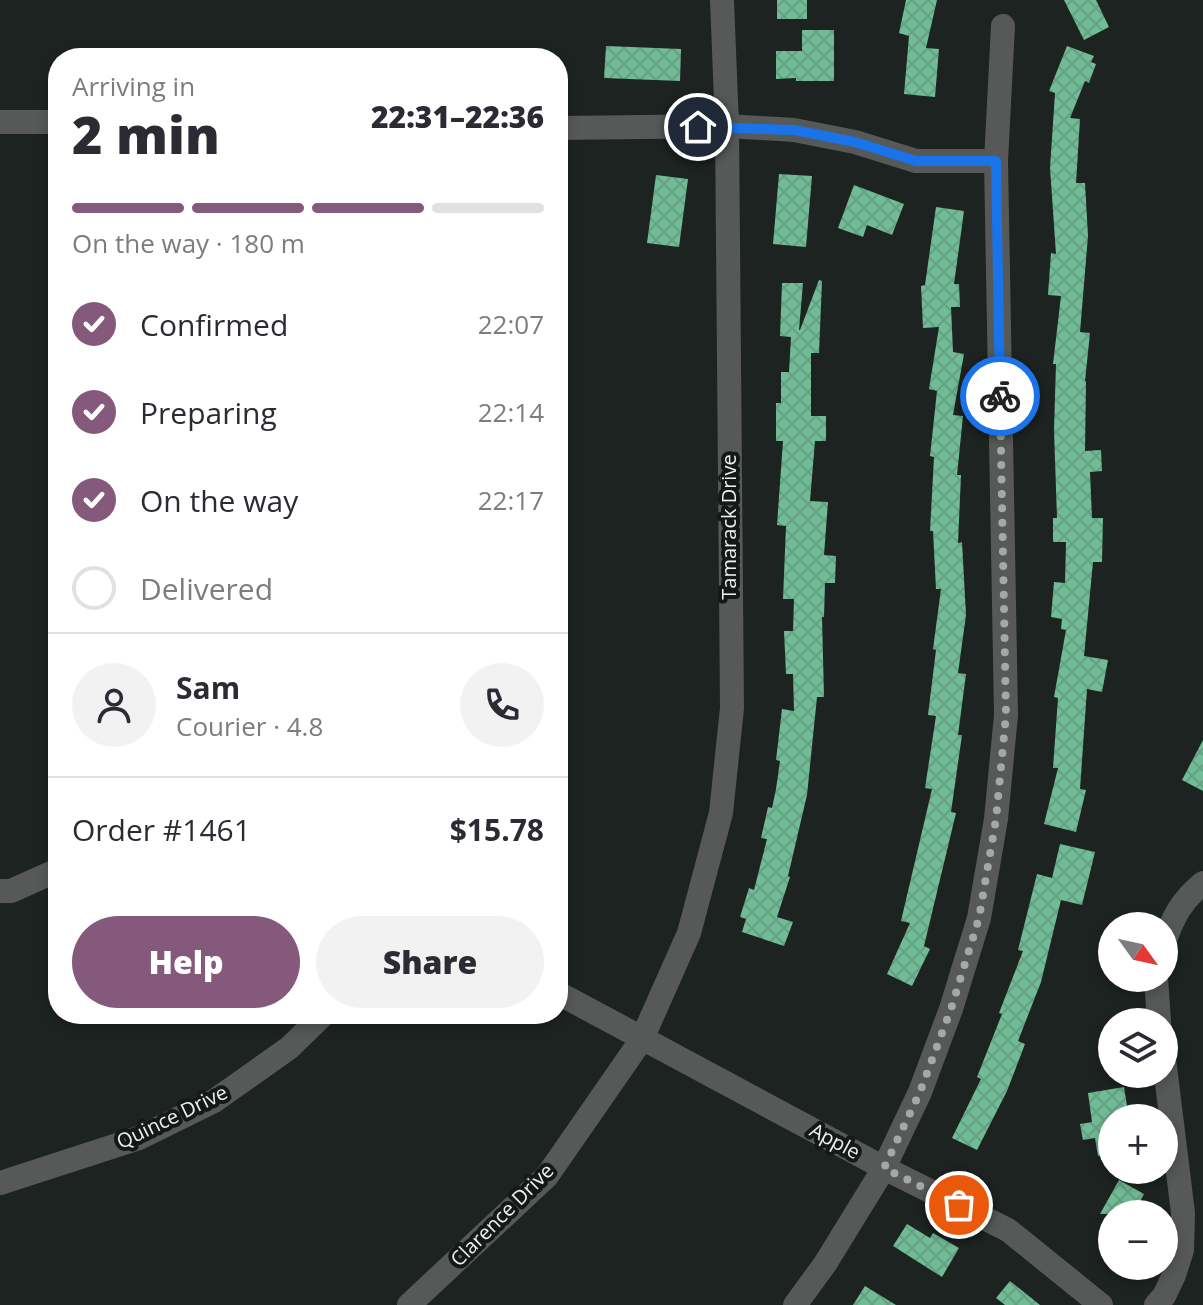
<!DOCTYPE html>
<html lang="en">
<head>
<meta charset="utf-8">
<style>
	body { margin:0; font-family:"Open Sans",sans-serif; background:#f2f2f3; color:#2b2b33; height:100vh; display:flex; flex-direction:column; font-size:30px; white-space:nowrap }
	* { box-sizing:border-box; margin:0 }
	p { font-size:26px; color:#7c7c81 }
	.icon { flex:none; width:44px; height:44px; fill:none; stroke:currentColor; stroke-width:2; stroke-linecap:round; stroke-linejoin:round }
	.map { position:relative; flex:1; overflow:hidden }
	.side { position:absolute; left:48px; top:48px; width:520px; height:976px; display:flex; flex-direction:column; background:#fff; border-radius:32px; box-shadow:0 4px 12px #0003 }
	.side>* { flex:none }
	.needle { width:52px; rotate:123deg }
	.fabs { position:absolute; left:1098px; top:912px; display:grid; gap:16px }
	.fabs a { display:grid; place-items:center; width:80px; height:80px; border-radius:50%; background:#fff; box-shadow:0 4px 12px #0003; font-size:40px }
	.pin { position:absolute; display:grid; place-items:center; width:68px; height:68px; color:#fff; margin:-34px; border:4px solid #fff; border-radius:50%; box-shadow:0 2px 8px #0007 }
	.courier { position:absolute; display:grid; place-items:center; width:80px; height:80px; margin:-40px; border:6px solid #1a73e8; border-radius:50%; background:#fff; color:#222; box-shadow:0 2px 10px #0007 }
	.head em { font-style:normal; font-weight:800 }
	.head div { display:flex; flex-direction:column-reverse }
	.head { display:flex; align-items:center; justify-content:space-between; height:136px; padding:0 24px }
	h1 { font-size:52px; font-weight:800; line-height:60px }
	.bar { display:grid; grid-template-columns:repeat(4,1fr); gap:12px 8px; align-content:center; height:96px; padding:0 24px }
	.bar i { height:10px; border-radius:6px; background:#e1e1e2 }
	.bar .on { background:#85597b }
	.bar p { grid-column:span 4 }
	.line { display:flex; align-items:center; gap:20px; padding:0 24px; border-top:2px solid #e1e1e2 }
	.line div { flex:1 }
	.round { display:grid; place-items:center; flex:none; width:84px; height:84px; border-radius:42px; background:#f2f2f3 }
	ol { padding:0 24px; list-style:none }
	li { display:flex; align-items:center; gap:24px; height:88px }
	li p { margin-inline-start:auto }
	li .icon { padding:8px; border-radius:50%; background:#85597b; color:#fff; stroke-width:4 }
	li:last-child { color:#7c7c81 }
	li i { width:44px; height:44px; border:4px solid #e1e1e2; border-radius:50% }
	.primary-button { display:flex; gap:16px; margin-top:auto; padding:16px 24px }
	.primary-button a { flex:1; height:92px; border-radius:48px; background:#85597b; color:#fff; font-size:32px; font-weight:800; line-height:92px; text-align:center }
	.primary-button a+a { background:#f2f2f3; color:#2b2b33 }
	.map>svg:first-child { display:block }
	.building { fill:url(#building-cross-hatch) }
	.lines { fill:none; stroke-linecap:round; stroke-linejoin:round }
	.minor { stroke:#565957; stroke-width:24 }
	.done { stroke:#a4a9a7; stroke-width:8; stroke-dasharray:0 14.4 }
	.route { stroke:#1a73e8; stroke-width:10 }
	.labels { text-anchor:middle; stroke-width:8; stroke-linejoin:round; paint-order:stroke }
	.street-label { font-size:20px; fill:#edf1ef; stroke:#141916 }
</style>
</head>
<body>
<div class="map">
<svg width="1203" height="1305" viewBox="0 0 1203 1305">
	<defs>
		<pattern id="building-cross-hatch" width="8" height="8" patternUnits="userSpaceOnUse" patternTransform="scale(2)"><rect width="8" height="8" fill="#70bc96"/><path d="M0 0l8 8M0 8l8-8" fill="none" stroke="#669f82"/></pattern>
	</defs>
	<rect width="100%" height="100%" fill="#1d2320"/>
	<!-- building -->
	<g class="building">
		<rect x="777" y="0" width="30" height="19"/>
		<polygon points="906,0 937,0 926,48 939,49 935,97 904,94 909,36 899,33"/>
		<polygon points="1064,0 1096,0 1109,27 1084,40"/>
		<polygon points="802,30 834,30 834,81 796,81 796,78 776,79 776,51 802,51"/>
		<polygon points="606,46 681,49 680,81 604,78"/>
		<polygon points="1067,46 1094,56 1091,62 1096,64 1089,83 1085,81 1070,118 1080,119 1076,183 1085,183 1088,236 1080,332 1090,333 1085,381 1086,381 1085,451 1101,450 1102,471 1090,472 1092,518 1103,518 1102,562 1093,562 1084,656 1108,660 1102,692 1087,689 1080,789 1086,790 1076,832 1044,824 1058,768 1053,768 1058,698 1054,697 1066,630 1061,629 1062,619 1051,617 1054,582 1065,583 1066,542 1053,542 1053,518 1057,518 1054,430 1056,364 1053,364 1061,296 1048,295 1051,253 1056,254 1050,168 1055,93 1049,91"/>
		<polygon points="779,174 812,176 806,247 773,244"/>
		<polygon points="656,175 688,179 679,247 647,243"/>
		<polygon points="854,185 904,204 892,235 867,225 863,237 838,228"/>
		<polygon points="936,207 964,211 954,284 959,284 960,307 951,307 953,352 964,354 953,415 963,416 957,475 961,475 958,543 962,542 966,615 958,673 966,674 958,735 962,735 951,812 956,813 924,946 930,949 912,986 887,974 910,923 901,921 932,789 925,788 936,716 928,715 936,650 933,649 941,589 936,589 933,531 930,531 934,457 930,456 937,391 929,389 939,327 923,328 921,286 925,285"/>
		<polygon points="819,280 822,281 819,353 811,353 811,416 826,416 826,441 815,441 810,501 828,502 824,555 836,556 835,583 825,583 824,617 822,617 824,697 817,697 807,795 788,876 790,877 777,917 793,922 784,946 742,932 746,919 740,917 749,888 754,890 767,839 761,838 768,807 772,808 776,789 780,761 776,760 782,709 794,711 793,674 786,674 784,631 793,631 794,599 783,599 786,526 777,525 783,441 776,441 776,403 781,403 781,372 789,372 791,337 780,336 782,283 803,283 799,330 800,330"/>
		<polygon points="1203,740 1203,791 1182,780"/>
		<polygon points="1060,844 1095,852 1082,905 1061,900 1041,982 1018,1041 1025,1044 1007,1091 977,1150 952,1138 981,1079 977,1077 1002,1014 999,1013 1023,951 1018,950 1037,874 1052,878"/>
		<polygon points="1124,1087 1129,1118 1112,1118 1112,1154 1098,1156 1095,1138 1083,1140 1080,1124 1092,1122 1088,1093"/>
		<polygon points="1119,1180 1144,1194 1133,1214 1100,1214"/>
		<polygon points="907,1224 930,1238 933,1233 959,1248 942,1277 893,1246"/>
		<polygon points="1010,1281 1040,1305 1005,1305 996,1298"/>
		<polygon points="865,1286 896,1305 853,1305"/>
	</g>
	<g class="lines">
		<!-- minor -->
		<g class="minor">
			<polyline points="0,122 58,122"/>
			<polyline points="558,128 727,126 794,130 855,142 916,161 996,161"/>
			<polyline points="0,891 11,891 58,870"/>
			<path d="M1164,943C1173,917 1181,901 1203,883"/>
			<polyline points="1156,978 1159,1022"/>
			<polyline points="558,993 884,1168 1008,1230 1101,1305"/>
			<polyline points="0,1183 139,1138 214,1101 289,1048 324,1014"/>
			<polyline points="409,1305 547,1176 642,1039 689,933 721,813 732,708 727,126 722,0"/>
			<polyline points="795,1305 825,1264 884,1168 920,1092 951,1009 979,918 996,819 1006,715 996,161 1003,26"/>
			<polyline points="1156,1305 1164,1296 1174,1275 1182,1250 1183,1213 1164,1059"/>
		</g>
	</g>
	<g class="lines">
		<!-- done -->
		<polyline class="done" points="959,1205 884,1168 920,1092 951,1009 979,918 996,819 1006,715 1000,396"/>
		<!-- route -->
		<polyline class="route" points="698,127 794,130 855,142 916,161 996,161 1000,396"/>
	</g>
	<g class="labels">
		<!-- street labels -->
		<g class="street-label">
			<text transform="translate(729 527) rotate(-90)" y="7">Tamarack Drive</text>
			<text transform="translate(172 1117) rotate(-26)" y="7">Quince Drive</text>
			<text transform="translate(835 1141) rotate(28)" y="7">Apple</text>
			<text transform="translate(502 1215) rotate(-45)" y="7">Clarence Drive</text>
		</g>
	</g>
</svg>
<div class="fabs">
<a><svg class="needle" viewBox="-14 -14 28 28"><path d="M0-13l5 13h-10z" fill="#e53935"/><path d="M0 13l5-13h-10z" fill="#7c7c81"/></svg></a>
<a><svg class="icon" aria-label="layers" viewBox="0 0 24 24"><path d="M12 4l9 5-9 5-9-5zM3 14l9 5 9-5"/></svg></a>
<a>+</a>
<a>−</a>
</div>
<div class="pin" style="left:959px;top:1205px;background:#ea580c"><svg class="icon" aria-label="bag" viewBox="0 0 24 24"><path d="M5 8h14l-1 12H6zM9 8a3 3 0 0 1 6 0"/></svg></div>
<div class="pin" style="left:698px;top:127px;background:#1f2937"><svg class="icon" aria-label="home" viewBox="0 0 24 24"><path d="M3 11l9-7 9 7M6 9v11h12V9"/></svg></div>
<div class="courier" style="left:1000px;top:396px"><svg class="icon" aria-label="bike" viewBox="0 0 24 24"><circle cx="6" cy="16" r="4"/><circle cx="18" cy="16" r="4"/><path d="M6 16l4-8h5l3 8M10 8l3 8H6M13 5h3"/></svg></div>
<section class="side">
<div class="head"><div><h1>2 min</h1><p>Arriving in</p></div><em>22:31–22:36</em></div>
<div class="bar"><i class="on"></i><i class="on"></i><i class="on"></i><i></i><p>On the way · 180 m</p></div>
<ol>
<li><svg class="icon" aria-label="check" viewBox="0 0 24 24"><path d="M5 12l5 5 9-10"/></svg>Confirmed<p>22:07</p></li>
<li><svg class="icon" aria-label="check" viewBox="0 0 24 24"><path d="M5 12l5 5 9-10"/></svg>Preparing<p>22:14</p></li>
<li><svg class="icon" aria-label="check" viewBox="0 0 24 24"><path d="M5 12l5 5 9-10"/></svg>On the way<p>22:17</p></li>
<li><i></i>Delivered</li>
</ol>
<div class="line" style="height:144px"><a class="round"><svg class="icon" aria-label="person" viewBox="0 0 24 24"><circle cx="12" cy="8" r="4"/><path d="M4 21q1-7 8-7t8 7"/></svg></a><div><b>Sam</b><p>Courier · 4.8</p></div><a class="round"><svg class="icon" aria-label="phone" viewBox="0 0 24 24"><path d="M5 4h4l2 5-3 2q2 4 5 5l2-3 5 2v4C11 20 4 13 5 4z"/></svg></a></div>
<div class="line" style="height:104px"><div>Order #1461</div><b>$15.78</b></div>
<div class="primary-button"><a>Help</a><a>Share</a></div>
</section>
</div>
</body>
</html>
